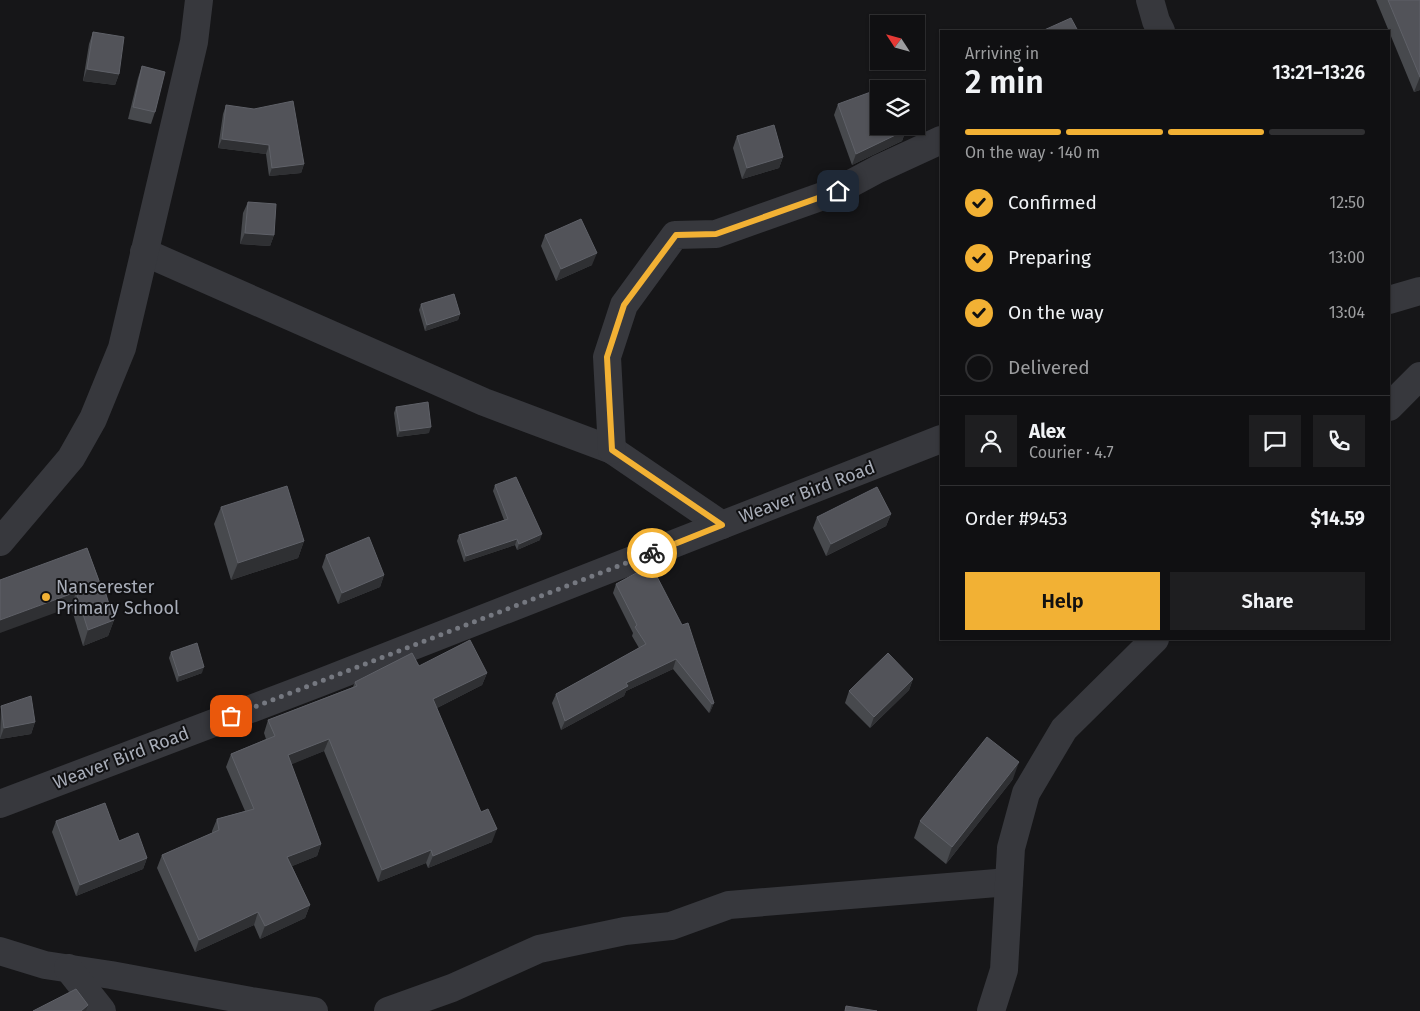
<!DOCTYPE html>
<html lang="en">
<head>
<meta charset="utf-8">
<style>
	body { margin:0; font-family:"Fira Sans",sans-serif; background:#1e1e20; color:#f1f3f6; height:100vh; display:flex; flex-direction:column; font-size:19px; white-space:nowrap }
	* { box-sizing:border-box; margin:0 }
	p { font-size:16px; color:#9c9d9f }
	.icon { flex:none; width:28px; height:28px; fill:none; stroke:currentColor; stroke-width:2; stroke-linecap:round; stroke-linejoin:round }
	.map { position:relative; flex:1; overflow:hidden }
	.details { position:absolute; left:940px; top:30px; width:450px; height:610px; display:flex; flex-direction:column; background:#101012; border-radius:0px; box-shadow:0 1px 4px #0004,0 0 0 1px #303032 }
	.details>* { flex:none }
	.needle { width:32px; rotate:306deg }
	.controls { position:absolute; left:870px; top:15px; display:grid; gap:10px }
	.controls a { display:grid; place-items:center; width:55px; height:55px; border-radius:0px; background:#101012; box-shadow:0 1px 4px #0004,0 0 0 1px #303032; font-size:25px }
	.pin { position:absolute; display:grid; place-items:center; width:42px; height:42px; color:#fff; margin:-21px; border-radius:10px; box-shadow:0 2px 8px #0006 }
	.courier { position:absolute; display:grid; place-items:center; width:50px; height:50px; margin:-25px; border:4px solid #f2b134; border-radius:50%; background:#fff; color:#222; box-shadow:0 1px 6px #0007 }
	.overview em { font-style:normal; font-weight:600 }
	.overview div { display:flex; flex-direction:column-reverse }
	.overview { display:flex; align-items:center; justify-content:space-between; height:85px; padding:0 25px }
	h1 { font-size:32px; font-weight:600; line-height:38px }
	.bar { display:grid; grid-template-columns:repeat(4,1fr); gap:8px 5px; align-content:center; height:60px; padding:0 25px }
	.bar i { height:6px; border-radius:4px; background:#303032 }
	.bar .on { background:#f2b134 }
	.bar p { grid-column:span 4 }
	.line { display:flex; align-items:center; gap:12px; padding:0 25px; border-top:1px solid #303032 }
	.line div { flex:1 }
	.round { display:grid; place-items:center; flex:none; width:52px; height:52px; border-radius:0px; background:#1e1e20 }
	ol { padding:0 25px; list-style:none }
	li { display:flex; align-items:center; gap:15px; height:55px }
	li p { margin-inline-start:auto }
	li .icon { padding:5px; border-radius:50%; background:#f2b134; color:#111; stroke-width:4 }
	li:last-child { color:#9c9d9f }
	li i { width:28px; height:28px; border:2px solid #303032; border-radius:50% }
	.cta { display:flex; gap:10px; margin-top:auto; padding:10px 25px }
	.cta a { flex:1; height:58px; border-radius:0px; background:#f2b134; color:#111; font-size:20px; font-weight:600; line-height:58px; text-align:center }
	.cta a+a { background:#1e1e20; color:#f1f3f6 }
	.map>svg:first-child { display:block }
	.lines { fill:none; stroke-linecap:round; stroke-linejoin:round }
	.minor { stroke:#37383d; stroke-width:28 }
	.wall { fill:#47494d }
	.shaded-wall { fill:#2f3033 }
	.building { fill:#525359; stroke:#5f6168 }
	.done { stroke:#757880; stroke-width:5; stroke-dasharray:0 9 }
	.route { stroke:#f2b134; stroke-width:6 }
	.poi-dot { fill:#f2b134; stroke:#111113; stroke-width:2 }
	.labels { text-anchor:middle; stroke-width:4; stroke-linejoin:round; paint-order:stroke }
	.street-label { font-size:18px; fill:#a8adb8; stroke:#111113 }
	.poi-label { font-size:18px; fill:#a8adb8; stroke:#111113; text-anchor:start }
</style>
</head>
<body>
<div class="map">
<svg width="1420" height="1011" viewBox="0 0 1420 1011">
	<rect width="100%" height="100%" fill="#161618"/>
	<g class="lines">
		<!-- minor -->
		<g class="minor">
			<polyline points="1150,0 1156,21 1161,31"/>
			<polyline points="144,252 484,402 612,450 722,525"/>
			<polyline points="1389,300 1420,291"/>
			<polyline points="1389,407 1420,376"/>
			<polyline points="612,450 607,357 624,305 675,235 716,234 837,191 878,169 941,140"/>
			<polyline points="0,542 71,458 93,419 122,348 194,42 199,0"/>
			<polyline points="0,804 319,683 941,439"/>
			<polyline points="0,951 45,965 111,975 251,1001 314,1011"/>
			<polyline points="68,968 102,1011"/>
			<polyline points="388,1011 452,988 539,949 625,931 671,926 729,905 1009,882"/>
			<polyline points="991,1011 1004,970 1011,848 1026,793 1064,729 1155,639"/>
		</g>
	</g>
	<!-- wall -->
	<g class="wall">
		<polygon points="1376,0 1420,0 1420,90 1414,92"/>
		<polygon points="93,32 119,74 115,85 83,81 89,44"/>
		<polygon points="142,66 155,112 151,124 128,119 138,78"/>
		<polygon points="838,104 906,130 902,141 852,165 834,115"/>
		<polygon points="226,105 304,164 301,173 269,176 266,154 218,148 223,114"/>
		<polygon points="737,136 783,157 779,168 742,179 733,148"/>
		<polygon points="248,202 274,235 270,246 240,244 243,213"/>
		<polygon points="545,235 592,265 556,281 541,246"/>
		<polygon points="421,304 460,314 458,320 425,331 419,310"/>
		<polygon points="396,407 429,433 397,437 394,413"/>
		<polygon points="495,485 540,540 517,550 515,545 464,562 457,541 459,535 504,520 493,491"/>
		<polygon points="221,507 304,541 298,558 231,580 214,524"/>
		<polygon points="891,514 886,526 826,556 813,528 817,517"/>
		<polygon points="87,548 114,620 108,636 83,646 71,607"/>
		<polygon points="326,555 384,575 380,587 338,604 322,567"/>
		<polygon points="616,584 714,703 710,712 709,713 673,669 626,691 624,696 561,730 552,703 556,694 639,648 632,636 633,633 613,593"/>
		<polygon points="171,652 202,673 177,682 169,658"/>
		<polygon points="419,666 487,673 482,685 437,708 492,842 428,868 426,863 378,882 324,751 291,764 321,844 317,856 292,866 310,905 305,918 260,939 254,925 195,952 157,868 162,855 212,833 212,831 217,819 245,811 226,767 231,754 266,739 264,733 268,720 353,687 355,682"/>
		<polygon points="913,679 909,690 870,728 845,703 849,691"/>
		<polygon points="1,706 35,722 31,734 0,739"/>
		<polygon points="1013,779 946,864 914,838 920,821"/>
		<polygon points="56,821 119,841 147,858 143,869 76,896 52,832"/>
	</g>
	<!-- shaded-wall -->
	<g class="shaded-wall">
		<polygon points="87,69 119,74 115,85 83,81"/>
		<polygon points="1420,76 1420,90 1414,92 1420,77"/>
		<polygon points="906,130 902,141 852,165 856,154"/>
		<polygon points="222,139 269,145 266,154 218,148"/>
		<polygon points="783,157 779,168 742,179 747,168"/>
		<polygon points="304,164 301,173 269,176 272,168"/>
		<polygon points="245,233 274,235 270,246 240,244"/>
		<polygon points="597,253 592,265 556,281 561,269"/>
		<polygon points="460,314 458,320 425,331 427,325"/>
		<polygon points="431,427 429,433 397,437 400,431"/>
		<polygon points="891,514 886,526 826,556 831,544"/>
		<polygon points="542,534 540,540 517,550 519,544"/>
		<polygon points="517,539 515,545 464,562 466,556"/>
		<polygon points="304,541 298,558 231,580 238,563"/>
		<polygon points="384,575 380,587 338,604 342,593"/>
		<polygon points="76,592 71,607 0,633 0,620"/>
		<polygon points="114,620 108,636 83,646 88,630"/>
		<polygon points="676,659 673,669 626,691 624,696 561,730 565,721 626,683"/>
		<polygon points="204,667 202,673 177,682 179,676"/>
		<polygon points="487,673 482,685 429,712 433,699"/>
		<polygon points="913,679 909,690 870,728 874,717"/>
		<polygon points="714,703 710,712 709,713 712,704"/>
		<polygon points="35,722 31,734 0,739 4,728"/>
		<polygon points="329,739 324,751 283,768 288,755"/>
		<polygon points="1019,762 1013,779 946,864 952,847"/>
		<polygon points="497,829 492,842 428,868 433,856"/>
		<polygon points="321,844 317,856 283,870 287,857"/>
		<polygon points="431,850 426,863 378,882 382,870"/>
		<polygon points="147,858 143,869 76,896 80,885"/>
		<polygon points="310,905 305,918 260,939 265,926"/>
		<polygon points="258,912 254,925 195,952 199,940"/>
		<polygon points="88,1005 86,1011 81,1011"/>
	</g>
	<!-- building -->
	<g class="building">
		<polygon points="1388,0 1420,0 1420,77"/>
		<polygon points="1071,18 1078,31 1042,31"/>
		<polygon points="93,32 124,37 119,74 87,69"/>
		<polygon points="142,66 165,72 155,112 133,107"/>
		<polygon points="890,85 892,89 879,89"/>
		<polygon points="879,89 879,126 905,126 906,130 856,154 838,104"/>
		<polygon points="293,101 304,164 272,168 269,145 222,139 226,105 254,109"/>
		<polygon points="774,125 783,157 747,168 737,136"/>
		<polygon points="248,202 276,204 274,235 245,233"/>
		<polygon points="581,219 597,253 561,269 545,235"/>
		<polygon points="454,294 460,314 427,325 421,304"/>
		<polygon points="428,402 431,427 400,431 396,407"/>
		<polygon points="516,477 542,534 519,544 517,539 466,556 459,535 508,519 495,485"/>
		<polygon points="287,486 304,541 238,563 221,507"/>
		<polygon points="877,487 891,514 831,544 817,517"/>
		<polygon points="369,537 384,575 342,593 326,555"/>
		<polygon points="87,548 102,589 104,588 114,620 88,630 76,592 0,620 0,580"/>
		<polygon points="651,565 682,625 688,623 714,703 712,704 676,659 626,683 628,686 565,721 556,694 646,644 635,627 637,625 616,584"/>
		<polygon points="470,640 487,673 433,699 481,812 488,809 497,829 433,856 431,850 382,870 329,739 288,755 321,844 287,857 310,905 265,926 258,912 199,940 162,855 219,830 217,819 254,809 231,754 275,736 268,720 357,686 355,682 412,653 419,666"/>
		<polygon points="197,643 204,667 179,676 171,652"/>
		<polygon points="888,653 913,679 874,717 849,691"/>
		<polygon points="31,696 35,722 4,728 1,706"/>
		<polygon points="987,737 1019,762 952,847 920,821"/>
		<polygon points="105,803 119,841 138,833 147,858 80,885 56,821"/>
		<polygon points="76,989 88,1005 81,1011 33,1011"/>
		<polygon points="846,1006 877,1011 845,1011"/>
	</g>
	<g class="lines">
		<!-- done -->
		<polyline class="done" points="231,716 652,553"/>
		<!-- route -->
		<polyline class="route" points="652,553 722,525 612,450 607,357 624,305 676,235 716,234 838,191"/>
	</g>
	<!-- markers -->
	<circle class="poi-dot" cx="46" cy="597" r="5"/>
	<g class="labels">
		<!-- street labels -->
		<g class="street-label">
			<text transform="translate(807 492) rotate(-21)" y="6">Weaver Bird Road</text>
			<text transform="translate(121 758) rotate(-21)" y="6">Weaver Bird Road</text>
		</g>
		<!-- poi labels -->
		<g class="poi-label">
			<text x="56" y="593">Nanserester<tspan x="56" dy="21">Primary School</tspan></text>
		</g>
	</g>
</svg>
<div class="controls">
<a><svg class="needle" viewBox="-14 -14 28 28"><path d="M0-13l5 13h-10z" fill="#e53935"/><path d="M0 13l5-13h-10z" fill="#9c9d9f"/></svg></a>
<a><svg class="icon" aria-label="layers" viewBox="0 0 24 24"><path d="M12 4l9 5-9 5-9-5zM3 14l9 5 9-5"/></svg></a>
</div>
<div class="pin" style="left:231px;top:716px;background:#ea580c"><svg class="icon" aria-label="bag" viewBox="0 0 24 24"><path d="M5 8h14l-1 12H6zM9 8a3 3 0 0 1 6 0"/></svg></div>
<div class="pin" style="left:838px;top:191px;background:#1f2937"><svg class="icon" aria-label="home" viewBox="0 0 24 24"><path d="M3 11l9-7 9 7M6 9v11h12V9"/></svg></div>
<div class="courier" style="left:652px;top:553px"><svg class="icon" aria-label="bike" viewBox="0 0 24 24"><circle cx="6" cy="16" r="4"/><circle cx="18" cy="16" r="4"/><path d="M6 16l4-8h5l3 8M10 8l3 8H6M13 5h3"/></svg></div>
<section class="details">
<div class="overview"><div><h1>2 min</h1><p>Arriving in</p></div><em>13:21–13:26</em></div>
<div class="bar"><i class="on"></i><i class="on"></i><i class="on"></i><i></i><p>On the way · 140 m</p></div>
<ol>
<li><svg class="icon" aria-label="check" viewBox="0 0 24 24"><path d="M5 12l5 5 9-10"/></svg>Confirmed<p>12:50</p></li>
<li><svg class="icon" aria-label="check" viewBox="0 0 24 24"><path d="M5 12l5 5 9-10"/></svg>Preparing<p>13:00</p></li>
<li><svg class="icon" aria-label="check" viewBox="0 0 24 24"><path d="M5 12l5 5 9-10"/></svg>On the way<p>13:04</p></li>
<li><i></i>Delivered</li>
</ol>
<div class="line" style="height:90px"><a class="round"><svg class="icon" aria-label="person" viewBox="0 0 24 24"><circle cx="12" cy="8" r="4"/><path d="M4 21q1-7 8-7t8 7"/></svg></a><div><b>Alex</b><p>Courier · 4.7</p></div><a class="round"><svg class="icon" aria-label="chat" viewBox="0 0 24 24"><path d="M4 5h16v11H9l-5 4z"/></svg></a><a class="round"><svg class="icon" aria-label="phone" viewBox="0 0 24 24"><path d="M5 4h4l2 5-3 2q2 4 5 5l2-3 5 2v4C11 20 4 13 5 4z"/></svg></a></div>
<div class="line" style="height:65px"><div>Order #9453</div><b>$14.59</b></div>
<div class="cta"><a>Help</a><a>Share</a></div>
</section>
</div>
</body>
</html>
